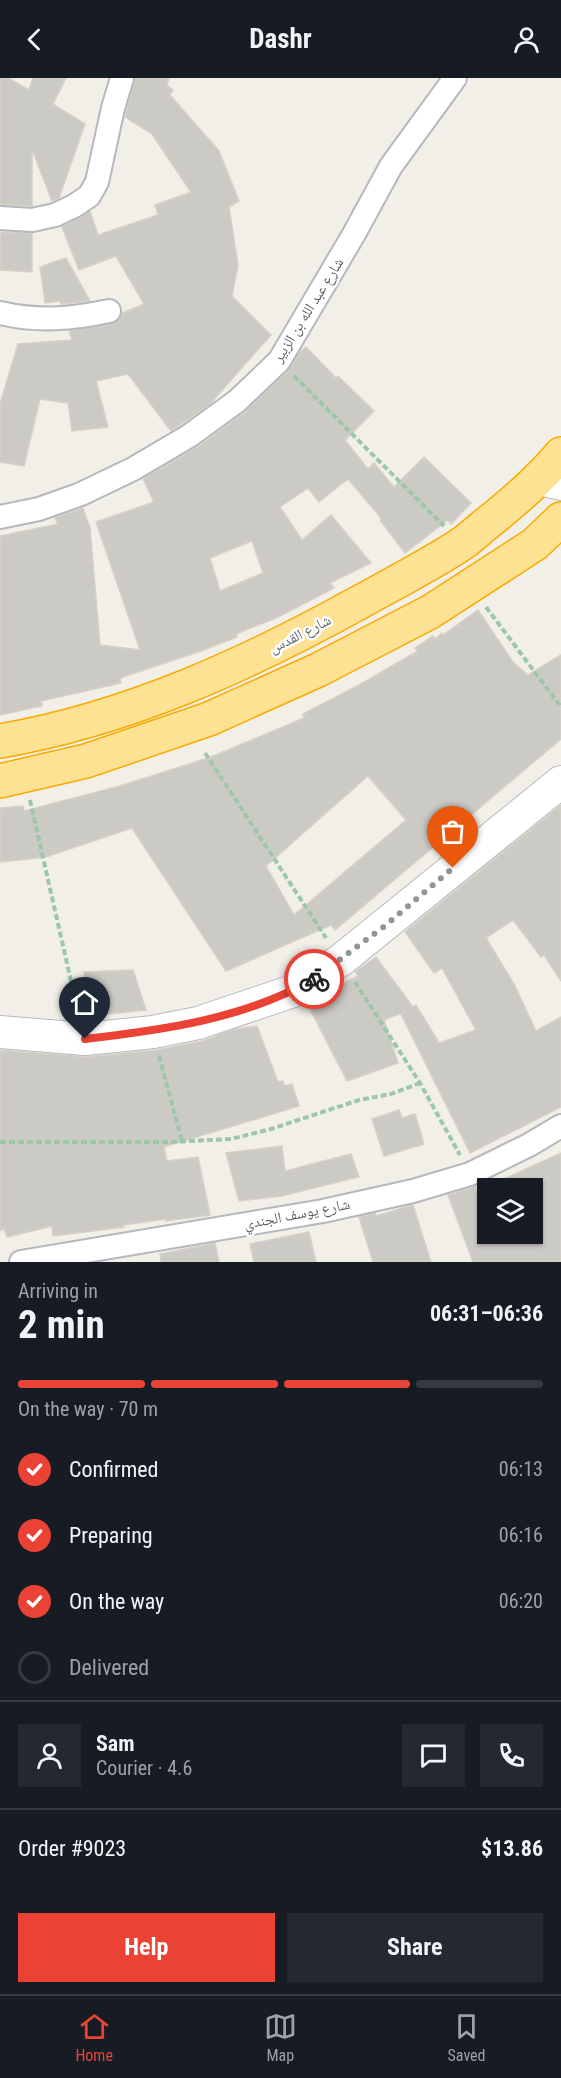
<!DOCTYPE html>
<html lang="en">
<head>
<meta charset="utf-8">
<style>
	body { margin:0; font-family:"Roboto Condensed","Noto Naskh Arabic",sans-serif; background:#242831; color:#f1f3f6; height:100vh; display:flex; flex-direction:column; font-size:22px; white-space:nowrap }
	* { box-sizing:border-box; margin:0 }
	p { font-size:20px; color:#9ea1a6 }
	.icon { flex:none; width:33px; height:33px; fill:none; stroke:currentColor; stroke-width:2; stroke-linecap:round; stroke-linejoin:round }
	.map { position:relative; height:1184px; overflow:hidden }
	.details { display:flex; flex-direction:column; background:#171b24; flex:1 }
	.details>* { flex:none }
	.tools { position:absolute; left:477px; top:1100px; display:grid; gap:12px }
	.tools a { display:grid; place-items:center; width:66px; height:66px; border-radius:0px; background:#171b24; box-shadow:0 2px 4px #0004; font-size:30px }
	.pin { position:absolute; display:grid; place-items:center; width:51px; height:51px; color:#fff; margin:-62px -26px; border-radius:50% 50% 50% 0; rotate:-45deg; box-shadow:0 0 6px #0007 }
	.pin .icon { rotate:45deg }
	.courier { position:absolute; display:grid; place-items:center; width:60px; height:60px; margin:-30px; border:4px solid #ea4335; border-radius:50%; background:#fff; color:#222; box-shadow:0 2px 8px #0007 }
	.summary em { font-style:normal; font-weight:700 }
	.summary div { display:flex; flex-direction:column-reverse }
	.summary { display:flex; align-items:center; justify-content:space-between; height:102px; padding:0 18px }
	h1 { font-size:39px; font-weight:700; line-height:45px }
	.bar { display:grid; grid-template-columns:repeat(4,1fr); gap:9px 6px; align-content:center; height:72px; padding:0 18px }
	.bar i { height:8px; border-radius:4px; background:#363941 }
	.bar .on { background:#ea4335 }
	.bar p { grid-column:span 4 }
	.line { display:flex; align-items:center; gap:15px; padding:0 18px; border-top:2px solid #363941 }
	.line div { flex:1 }
	.round { display:grid; place-items:center; flex:none; width:63px; height:63px; border-radius:0px; background:#242831 }
	ol { padding:0 18px; list-style:none }
	li { display:flex; align-items:center; gap:18px; height:66px }
	li p { margin-inline-start:auto }
	li .icon { padding:6px; border-radius:50%; background:#ea4335; color:#fff; stroke-width:4 }
	li:last-child { color:#9ea1a6 }
	li i { width:33px; height:33px; border:3px solid #363941; border-radius:50% }
	.primary-button { display:flex; gap:12px; margin-top:auto; padding:12px 18px }
	.primary-button a { flex:1; height:69px; border-radius:0px; background:#ea4335; color:#fff; font-size:24px; font-weight:700; line-height:69px; text-align:center }
	.primary-button a+a { background:#242831; color:#f1f3f6 }
	header { display:flex; justify-content:space-between; align-items:center; height:78px; padding:0 18px; background:#171b24; font-size:27px; font-weight:700 }
	.tab-bar { display:flex; justify-content:space-around; align-items:center; height:84px; border-top:2px solid #363941; background:#171b24; font-size:16px; color:#9ea1a6 }
	.tab-bar a { display:grid; justify-items:center; gap:3px }
	.tab-bar .on { color:#ea4335 }
	.map>svg:first-child { display:block }
	.building { fill:#cccac5; stroke:#d6d1c6; stroke-width:1.5; fill-rule:evenodd }
	.lines { fill:none; stroke-linecap:round; stroke-linejoin:round }
	.street-casing { stroke:#b5b8bc; stroke-width:26 }
	.secondary-casing { stroke:#b6babf; stroke-width:34 }
	.highway-casing { stroke:#f9ab00; stroke-width:36 }
	.path { stroke:#9cc7a9; stroke-width:4; stroke-dasharray:6 3; stroke-linecap:butt }
	.street { stroke:#fff; stroke-width:22 }
	.secondary { stroke:#fff; stroke-width:32 }
	.highway { stroke:#fde293; stroke-width:33 }
	.done { stroke:#929495; stroke-width:6; stroke-dasharray:0 10.8 }
	.route { stroke:#ea4335; stroke-width:8 }
	.labels { text-anchor:middle; stroke-width:5; stroke-linejoin:round; paint-order:stroke }
	.street-label { font-size:15px; fill:#5f6368; stroke:#fff }
</style>
</head>
<body>
<header><svg class="icon" aria-label="back" viewBox="0 0 24 24"><path d="M15 5l-7 7 7 7"/></svg>Dashr<svg class="icon" aria-label="person" viewBox="0 0 24 24"><circle cx="12" cy="8" r="4"/><path d="M4 21q1-7 8-7t8 7"/></svg></header>
<div class="map">
<svg width="561" height="1184" viewBox="0 0 561 1184">
	<rect width="100%" height="100%" fill="#f1efe8"/>
	<!-- building -->
	<g class="building">
		<polygon points="0,0 8,0 29,12 33,0 66,0 53,26 85,46 59,120 52,123 32,71 32,128 2,127 0,125"/>
		<polygon points="135,0 169,0 167,7 173,12 170,17 219,73 239,123 229,129 238,187 232,218 271,257 209,327 171,353 128,296 96,303 108,349 72,353 68,325 40,321 24,388 0,384 0,326 18,266 72,262 69,253 112,246 118,243 122,235 144,226 116,178 79,192 62,149 90,133 98,157 158,137 155,127 191,114 152,56 125,39"/>
		<polygon points="1,154 32,155 32,194 0,192"/>
		<polygon points="66,180 90,223 61,226 60,223 45,225 40,189"/>
		<path d="M306,269L336,300L338,298L374,333L345,362L368,391L374,385L394,409L424,379L471,425L451,446L448,442L405,475L380,442L382,441L348,401L319,424L308,410L280,429L302,462L331,437L371,485L330,505L334,510L276,540L236,556L237,559L201,573L120,600L121,605L41,623L42,628L0,637V458L58,446L55,440L83,430L90,450L100,567L140,572L96,444L154,424L143,401L196,370L245,334L288,293L299,275ZM252,463L263,495L220,513L210,480Z"/>
		<path d="M478,532L513,584L528,597L561,577V661L335,852L331,847L226,893L132,750L46,779L0,784V730L23,728L24,733L120,708L211,679L304,640L303,636L359,607L418,573L415,570L433,558L435,561L442,555L443,557ZM368,698L406,742L294,837L266,788Z"/>
		<polygon points="561,727 561,903 544,877 541,879 513,842 486,860 514,906 536,953 561,939 561,1029 470,1075 401,936 407,933 384,942 398,985 347,1003 307,925 324,915 358,898 355,894 376,879 413,929 416,927 439,965 476,952 442,890 434,895 405,854"/>
		<polygon points="133,892 146,932 90,938 84,894"/>
		<polygon points="257,948 278,1004 283,1003 284,1008 292,1006 299,1028 164,1069 167,1083 198,1079 210,1137 166,1143 166,1141 124,1147 124,1149 53,1158 52,1148 7,1159 4,1151 0,1153 0,972 87,979 157,972 202,963 235,951"/>
		<polygon points="399,1032 402,1040 415,1036 424,1066 384,1078 372,1041"/>
		<polygon points="282,1068 285,1093 351,1076 359,1099 281,1118 239,1123 226,1075"/>
		<polygon points="561,1075 561,1184 473,1184 448,1117 475,1109 488,1144 488,1155 540,1155 532,1137 532,1110 484,1110"/>
		<polygon points="413,1127 431,1184 373,1184 359,1139 375,1135 376,1138"/>
		<polygon points="309,1154 316,1184 254,1184 250,1166"/>
		<polygon points="215,1165 219,1184 161,1184 160,1176"/>
	</g>
	<g class="lines">
		<!-- street casing -->
		<g class="street-casing">
			<g id="street">
				<polyline points="0,140 32,142 55,137 74,128 89,118 97,104 113,30 122,0"/>
				<path d="M0,235C38,244 72,241 109,233"/>
				<polyline points="0,439 39,431 81,416 133,391 189,358 237,323 279,283 354,156 391,88 455,0"/>
				<polyline points="21,1184 323,1133 413,1113 470,1096 529,1067 561,1048"/>
			</g>
		</g>
		<!-- secondary casing -->
		<g class="secondary-casing">
			<g id="secondary">
				<polyline points="540,401 561,406"/>
				<polyline points="0,954 85,961 153,954 198,945 293,913 341,882 561,704"/>
			</g>
		</g>
		<!-- highway casing -->
		<g class="highway-casing">
			<g id="highway">
				<path d="M0,663C128,641 248,586 360,524C394,505 430,487 463,465C474,457 484,447 495,439C520,418 540,401 561,376"/>
				<polyline points="0,703 86,683 209,641 318,592 430,534 535,466 561,441"/>
			</g>
		</g>
		<!-- path -->
		<g class="path">
			<polyline points="294,298 444,448"/>
			<polyline points="486,529 561,629"/>
			<polyline points="205,675 326,860"/>
			<polyline points="30,722 78,934"/>
			<polyline points="355,904 420,1005 460,1077"/>
			<polyline points="159,978 182,1063"/>
			<polyline points="0,1064 169,1064 231,1061 271,1051 359,1022 391,1016 420,1005"/>
		</g>
		<!-- street -->
		<use href="#street" class="street"/>
		<!-- secondary -->
		<use href="#secondary" class="secondary"/>
		<!-- highway -->
		<use href="#highway" class="highway"/>
	</g>
	<g class="lines">
		<!-- done -->
		<polyline class="done" points="314,901 386,847 453,790"/>
		<!-- route -->
		<path class="route" d="M85,961C163,952 244,941 314,901"/>
	</g>
	<g class="labels">
		<!-- street labels -->
		<g class="street-label">
			<text transform="translate(308 232) rotate(-58)" y="5">شارع عبد الله بن الزبير</text>
			<text transform="translate(300 556) rotate(-27)" y="5">شارع القدس</text>
			<text transform="translate(297 1136) rotate(-11)" y="5">شارع يوسف الجندي</text>
		</g>
	</g>
</svg>
<div class="tools">
<a><svg class="icon" aria-label="layers" viewBox="0 0 24 24"><path d="M12 4l9 5-9 5-9-5zM3 14l9 5 9-5"/></svg></a>
</div>
<div class="pin" style="left:453px;top:790px;background:#ea580c"><svg class="icon" aria-label="bag" viewBox="0 0 24 24"><path d="M5 8h14l-1 12H6zM9 8a3 3 0 0 1 6 0"/></svg></div>
<div class="pin" style="left:85px;top:961px;background:#1f2937"><svg class="icon" aria-label="home" viewBox="0 0 24 24"><path d="M3 11l9-7 9 7M6 9v11h12V9"/></svg></div>
<div class="courier" style="left:314px;top:901px"><svg class="icon" aria-label="bike" viewBox="0 0 24 24"><circle cx="6" cy="16" r="4"/><circle cx="18" cy="16" r="4"/><path d="M6 16l4-8h5l3 8M10 8l3 8H6M13 5h3"/></svg></div>
</div>
<section class="details">
<div class="summary"><div><h1>2 min</h1><p>Arriving in</p></div><em>06:31–06:36</em></div>
<div class="bar"><i class="on"></i><i class="on"></i><i class="on"></i><i></i><p>On the way · 70 m</p></div>
<ol>
<li><svg class="icon" aria-label="check" viewBox="0 0 24 24"><path d="M5 12l5 5 9-10"/></svg>Confirmed<p>06:13</p></li>
<li><svg class="icon" aria-label="check" viewBox="0 0 24 24"><path d="M5 12l5 5 9-10"/></svg>Preparing<p>06:16</p></li>
<li><svg class="icon" aria-label="check" viewBox="0 0 24 24"><path d="M5 12l5 5 9-10"/></svg>On the way<p>06:20</p></li>
<li><i></i>Delivered</li>
</ol>
<div class="line" style="height:108px"><a class="round"><svg class="icon" aria-label="person" viewBox="0 0 24 24"><circle cx="12" cy="8" r="4"/><path d="M4 21q1-7 8-7t8 7"/></svg></a><div><b>Sam</b><p>Courier · 4.6</p></div><a class="round"><svg class="icon" aria-label="chat" viewBox="0 0 24 24"><path d="M4 5h16v11H9l-5 4z"/></svg></a><a class="round"><svg class="icon" aria-label="phone" viewBox="0 0 24 24"><path d="M5 4h4l2 5-3 2q2 4 5 5l2-3 5 2v4C11 20 4 13 5 4z"/></svg></a></div>
<div class="line" style="height:78px"><div>Order #9023</div><b>$13.86</b></div>
<div class="primary-button"><a>Help</a><a>Share</a></div>
</section>
<nav class="tab-bar">
<a class="on"><svg class="icon" aria-label="home" viewBox="0 0 24 24"><path d="M3 11l9-7 9 7M6 9v11h12V9"/></svg>Home</a>
<a><svg class="icon" aria-label="map" viewBox="0 0 24 24"><path d="M3 6l6-2 6 2 6-2v14l-6 2-6-2-6 2zM9 4v14M15 6v14"/></svg>Map</a>
<a><svg class="icon" aria-label="saved" viewBox="0 0 24 24"><path d="M7 4h10v16l-5-4-5 4z"/></svg>Saved</a>
</nav>
</body>
</html>
